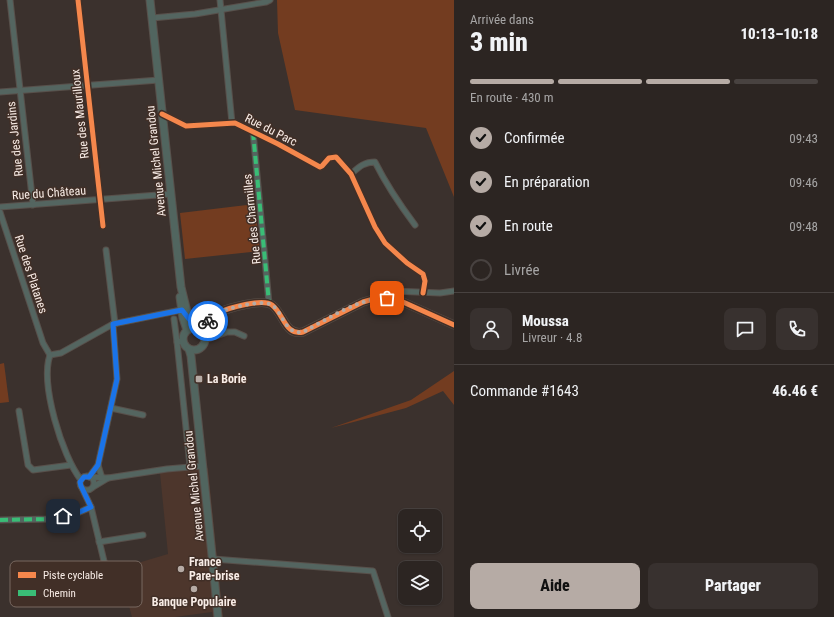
<!DOCTYPE html>
<html lang="fr">
<head>
<meta charset="utf-8">
<style>
	body { margin:0; font-family:"Roboto Condensed",sans-serif; background:#38312f; color:#f1f3f6; height:100vh; display:flex; flex-direction:column; font-size:15px; white-space:nowrap }
	* { box-sizing:border-box; margin:0 }
	p { font-size:13px; color:#a6a5a5 }
	.icon { flex:none; width:22px; height:22px; fill:none; stroke:currentColor; stroke-width:2; stroke-linecap:round; stroke-linejoin:round }
	.map { position:relative; flex:1; overflow:hidden }
	.drawer { display:flex; flex-direction:column; background:#2c2522; width:380px }
	.drawer>* { flex:none }
	.buttons { position:absolute; left:398px; top:509px; display:grid; gap:8px }
	.buttons a { display:grid; place-items:center; width:44px; height:44px; border-radius:8px; background:#2c2522; box-shadow:0 1px 3px #0004,0 0 0 1px #484240; font-size:20px }
	.pin { position:absolute; display:grid; place-items:center; width:34px; height:34px; color:#fff; margin:-17px; border-radius:8px; box-shadow:0 2px 6px #0006 }
	.courier { position:absolute; display:grid; place-items:center; width:40px; height:40px; margin:-20px; border:3px solid #1a73e8; border-radius:50%; background:#fff; color:#222; box-shadow:0 1px 5px #0007 }
	.overview em { font-style:normal; font-weight:800 }
	.overview div { display:flex; flex-direction:column-reverse }
	.overview { display:flex; align-items:center; justify-content:space-between; height:68px; padding:0 16px }
	h1 { font-size:26px; font-weight:800; line-height:30px }
	.bar { display:grid; grid-template-columns:repeat(4,1fr); gap:6px 4px; align-content:center; height:48px; padding:0 16px }
	.bar i { height:5px; border-radius:3px; background:#484240 }
	.bar .selected { background:#b6aba5 }
	.bar p { grid-column:span 4 }
	.line { display:flex; align-items:center; gap:10px; padding:0 16px; border-top:1px solid #484240 }
	.line div { flex:1 }
	.round { display:grid; place-items:center; flex:none; width:42px; height:42px; border-radius:8px; background:#38312f }
	ol { padding:0 16px; list-style:none }
	li { display:flex; align-items:center; gap:12px; height:44px }
	li p { margin-inline-start:auto }
	li .icon { padding:4px; border-radius:50%; background:#b6aba5; color:#111; stroke-width:4 }
	li:last-child { color:#a6a5a5 }
	li i { width:22px; height:22px; border:2px solid #484240; border-radius:50% }
	.cta { display:flex; gap:8px; margin-top:auto; padding:8px 16px }
	.cta a { flex:1; height:46px; border-radius:8px; background:#b6aba5; color:#111; font-size:16px; font-weight:800; line-height:46px; text-align:center }
	.cta a+a { background:#38312f; color:#f1f3f6 }
	main { display:flex; flex:1; min-height:0 }
	.map>svg:first-child { display:block }
	.built { fill:#4d362c }
	.green { fill:#733c20 }
	.lines { fill:none; stroke-linecap:round; stroke-linejoin:round }
	.street-casing { stroke:#58504b; stroke-width:7 }
	.secondary-casing { stroke:#58504b; stroke-width:9 }
	.street { stroke:#546560; stroke-width:5 }
	.secondary { stroke:#51655f; stroke-width:7 }
	.quiet { stroke:#3abd76; stroke-width:4; stroke-dasharray:8 4; stroke-linecap:butt }
	.cycleway-casing { stroke:#412f27; stroke-width:8 }
	.cycleway { stroke:#f5874c; stroke-width:5 }
	.done { stroke:#b6aba5; stroke-width:4; stroke-dasharray:0 7.2 }
	.route { stroke:#1a73e8; stroke-width:5 }
	.poi-dot { fill:#b6aba5; stroke:#412f27; stroke-width:1.5 }
	.labels { text-anchor:middle; stroke-width:3; stroke-linejoin:round; paint-order:stroke }
	.street-label { font-size:12px; fill:#f8ece6; stroke:#412f27 }
	.poi-label { font-size:12px; font-weight:bold; fill:#f8ece6; stroke:#412f27; text-anchor:start }
	.key { fill:#412f27; stroke:#786860; stroke-width:1 }
	.key-label { font-size:11px; fill:#f8ece6 }
</style>
</head>
<body>
<main>
<div class="map">
<svg width="454" height="617" viewBox="0 0 454 617">
	<rect width="100%" height="100%" fill="#3b312d"/>
	<!-- built -->
	<polygon class="built" points="208,468 223,617 213,617 212,612 175,617 132,617 124,588 133,587 131,565 168,554 160,473"/>
	<!-- green -->
	<g class="green">
		<polygon points="277,0 454,0 454,197 426,128 295,110 278,33"/>
		<polygon points="255,204 260,251 185,259 180,213"/>
		<polygon points="4,363 9,402 0,403 0,364"/>
		<polygon points="454,371 454,405 443,391 406,408 331,428 411,400"/>
	</g>
	<g class="lines">
		<!-- street casing -->
		<g class="street-casing">
			<g id="street">
				<polyline points="10,0 33,205"/>
				<polyline points="78,0 103,226"/>
				<polyline points="220,0 232,123"/>
				<polyline points="152,18 195,14 266,2 270,0"/>
				<polyline points="0,92 159,80"/>
				<polyline points="162,114 186,126 235,123 278,144 320,167 322,166 329,158 336,157 351,174 375,227 385,243 407,263 423,274 425,281 423,293"/>
				<polyline points="253,132 269,303"/>
				<path d="M351,174C359,167 364,162 375,162C386,184 400,205 415,225"/>
				<polyline points="0,207 171,194"/>
				<polyline points="0,212 43,343 50,355"/>
				<polyline points="106,250 115,324"/>
				<polyline points="387,298 390,293 394,291 440,293 454,291"/>
				<polyline points="174,319 177,342"/>
				<polyline points="205,340 227,332 235,332 244,336"/>
				<polyline points="183,341 177,342 190,466"/>
				<polyline points="50,355 61,353 113,324 181,310 183,312"/>
				<path d="M50,355C40,384 62,456 81,480"/>
				<polyline points="111,408 143,415"/>
				<polyline points="19,411 28,465 33,470 71,465"/>
				<polyline points="98,465 117,379 113,324"/>
				<circle cx="87" cy="483" r="7"/>
				<polyline points="89,477 98,465 102,478"/>
				<polyline points="90,477 108,478 93,487"/>
				<polyline points="108,478 167,469 202,466"/>
				<polyline points="82,488 91,507 110,586"/>
				<polyline points="0,520 51,519 75,514 91,507"/>
				<polyline points="99,542 143,535"/>
				<polyline points="213,559 373,571 388,617"/>
			</g>
		</g>
		<!-- secondary casing -->
		<g class="secondary-casing">
			<g id="secondary">
				<polyline points="150,0 181,287 188,316 196,328"/>
				<polyline points="180,297 183,318 187,330"/>
				<circle cx="194" cy="339" r="11"/>
				<path d="M199,329C206,324 211,317 218,313C228,308 263,298 272,305C284,314 285,336 303,332L363,302L377,298H387L403,302L454,325"/>
				<path d="M189,349L191,356C200,443 210,530 218,617"/>
			</g>
		</g>
		<!-- street -->
		<use href="#street" class="street"/>
		<!-- secondary -->
		<use href="#secondary" class="secondary"/>
		<!-- quiet -->
		<g class="quiet">
			<polyline points="253,132 269,303"/>
			<polyline points="0,520 51,519"/>
		</g>
		<!-- cycleway casing -->
		<g class="cycleway-casing">
			<g id="cycleway">
				<polyline points="78,0 103,226"/>
				<polyline points="162,114 186,126 235,123 278,144 320,167 322,166 329,158 336,157 351,174 375,227 385,243 407,263 423,274 425,281 423,293"/>
				<path d="M199,329C206,324 211,317 218,313C228,308 263,298 272,305C284,314 285,336 303,332L363,302L377,298H387L403,302L454,325"/>
			</g>
		</g>
		<!-- cycleway -->
		<use href="#cycleway" class="cycleway"/>
	</g>
	<g class="lines">
		<!-- done -->
		<path class="done" d="M208,321C211,319 214,316 218,313C227,308 263,299 272,305C284,314 285,335 303,332C328,319 358,298 387,298"/>
		<!-- route -->
		<polyline class="route" points="63,516 75,514 91,507 81,486 80,482 84,477 89,477 98,465 117,379 113,324 182,310 196,328 199,329 208,321"/>
	</g>
	<!-- markers -->
	<g class="poi-dot">
		<rect x="195" y="375" width="8" height="8" rx="2"/>
		<circle cx="181" cy="569" r="4"/>
		<circle cx="194" cy="589" r="4"/>
	</g>
	<g class="labels">
		<!-- street labels -->
		<g class="street-label">
			<text transform="translate(80 114) rotate(-96)" y="4">Rue des Maurilloux</text>
			<text transform="translate(271 130) rotate(27)" y="4">Rue du Parc</text>
			<text transform="translate(15 139) rotate(-96)" y="4">Rue des Jardins</text>
			<text transform="translate(156 161) rotate(-96)" y="4">Avenue Michel Grandou</text>
			<text transform="translate(49 193) rotate(-4)" y="4">Rue du Château</text>
			<text transform="translate(252 219) rotate(-96)" y="4">Rue des Charmilles</text>
			<text transform="translate(31 274) rotate(72)" y="4">Rue des Platanes</text>
			<text transform="translate(194 486) rotate(-96)" y="4">Avenue Michel Grandou</text>
		</g>
		<!-- poi labels -->
		<g class="poi-label">
			<text x="207" y="383">La Borie</text>
			<text x="189" y="566">France<tspan x="189" dy="14">Pare-brise</tspan></text>
			<text x="194" y="606" text-anchor="middle">Banque Populaire</text>
		</g>
	</g>
	<!-- legend -->
	<rect x="10" y="561" width="132" height="46" rx="6" class="key"/>
	<rect x="18" y="572" width="18" height="6" fill="#f5874c"/>
	<rect x="18" y="590" width="18" height="6" fill="#3abd76"/>
	<g class="key-label">
		<text x="43" y="579">Piste cyclable</text>
		<text x="43" y="597">Chemin</text>
	</g>
</svg>
<div class="buttons">
<a><svg class="icon" aria-label="locate" viewBox="0 0 24 24"><circle cx="12" cy="12" r="6"/><path d="M12 2v4M12 18v4M2 12h4M18 12h4"/></svg></a>
<a><svg class="icon" aria-label="layers" viewBox="0 0 24 24"><path d="M12 4l9 5-9 5-9-5zM3 14l9 5 9-5"/></svg></a>
</div>
<div class="pin" style="left:387px;top:298px;background:#ea580c"><svg class="icon" aria-label="bag" viewBox="0 0 24 24"><path d="M5 8h14l-1 12H6zM9 8a3 3 0 0 1 6 0"/></svg></div>
<div class="pin" style="left:63px;top:516px;background:#1f2937"><svg class="icon" aria-label="home" viewBox="0 0 24 24"><path d="M3 11l9-7 9 7M6 9v11h12V9"/></svg></div>
<div class="courier" style="left:208px;top:321px"><svg class="icon" aria-label="bike" viewBox="0 0 24 24"><circle cx="6" cy="16" r="4"/><circle cx="18" cy="16" r="4"/><path d="M6 16l4-8h5l3 8M10 8l3 8H6M13 5h3"/></svg></div>
</div>
<section class="drawer">
<div class="overview"><div><h1>3 min</h1><p>Arrivée dans</p></div><em>10:13–10:18</em></div>
<div class="bar"><i class="selected"></i><i class="selected"></i><i class="selected"></i><i></i><p>En route · 430 m</p></div>
<ol>
<li><svg class="icon" aria-label="check" viewBox="0 0 24 24"><path d="M5 12l5 5 9-10"/></svg>Confirmée<p>09:43</p></li>
<li><svg class="icon" aria-label="check" viewBox="0 0 24 24"><path d="M5 12l5 5 9-10"/></svg>En préparation<p>09:46</p></li>
<li><svg class="icon" aria-label="check" viewBox="0 0 24 24"><path d="M5 12l5 5 9-10"/></svg>En route<p>09:48</p></li>
<li><i></i>Livrée</li>
</ol>
<div class="line" style="height:72px"><a class="round"><svg class="icon" aria-label="person" viewBox="0 0 24 24"><circle cx="12" cy="8" r="4"/><path d="M4 21q1-7 8-7t8 7"/></svg></a><div><b>Moussa</b><p>Livreur · 4.8</p></div><a class="round"><svg class="icon" aria-label="chat" viewBox="0 0 24 24"><path d="M4 5h16v11H9l-5 4z"/></svg></a><a class="round"><svg class="icon" aria-label="phone" viewBox="0 0 24 24"><path d="M5 4h4l2 5-3 2q2 4 5 5l2-3 5 2v4C11 20 4 13 5 4z"/></svg></a></div>
<div class="line" style="height:52px"><div>Commande #1643</div><b>46.46 €</b></div>
<div class="cta"><a>Aide</a><a>Partager</a></div>
</section>
</main>
</body>
</html>
